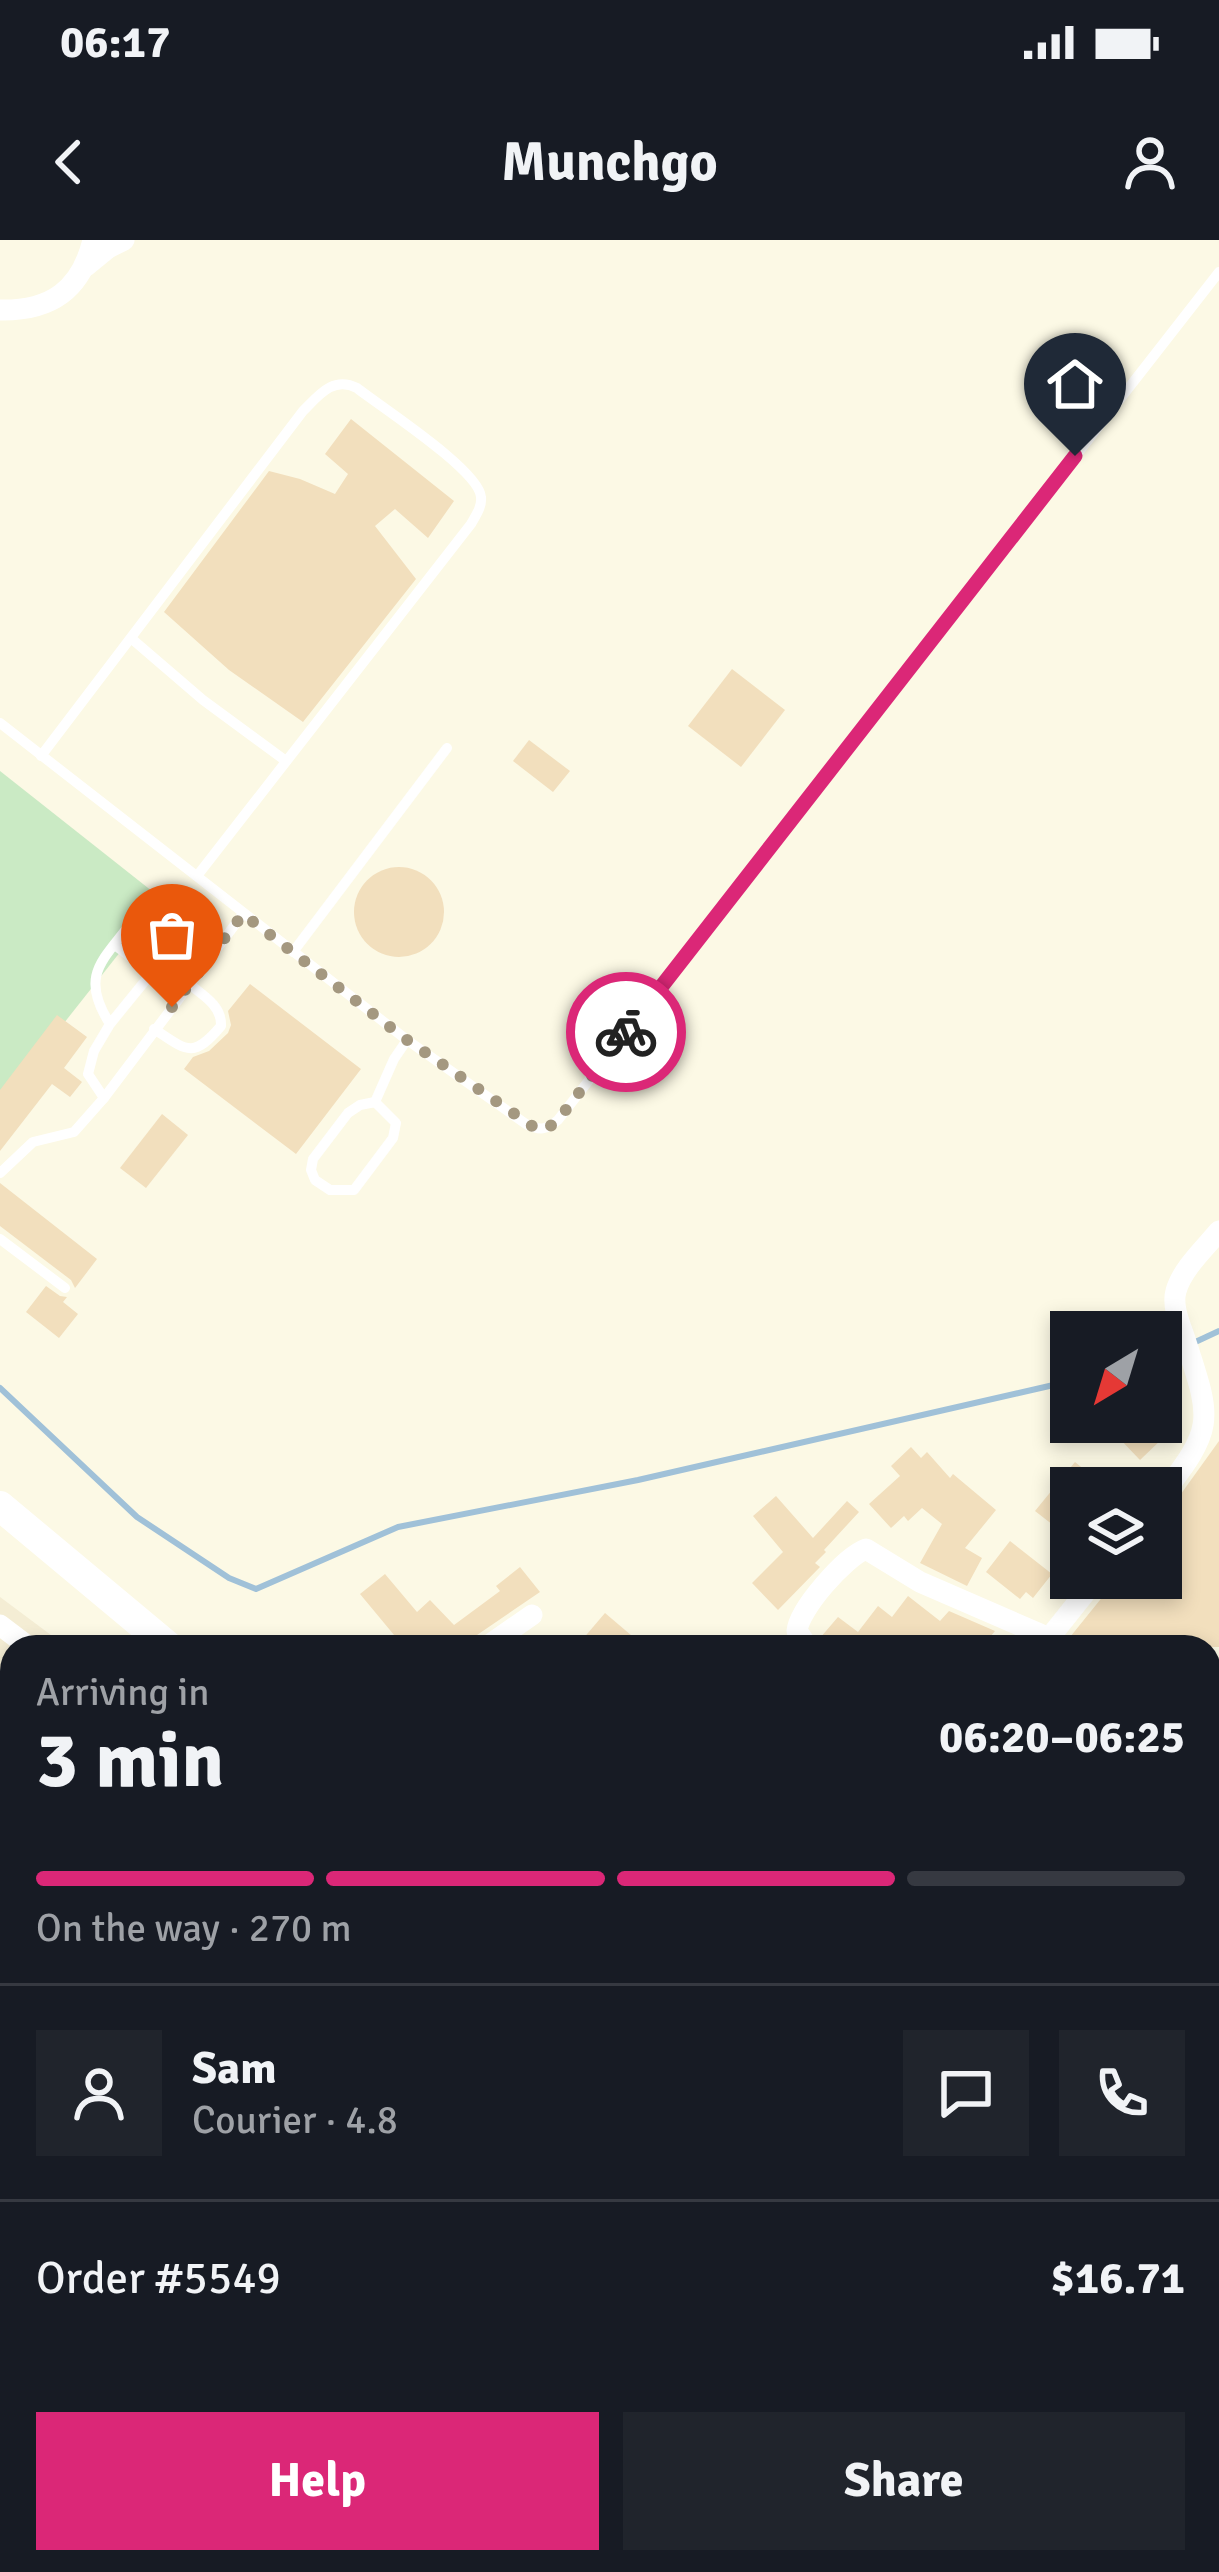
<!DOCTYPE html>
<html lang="en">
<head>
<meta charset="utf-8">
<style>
	body { margin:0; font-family:Signika,sans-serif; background:#20242c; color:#f1f3f6; height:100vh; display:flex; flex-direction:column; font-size:45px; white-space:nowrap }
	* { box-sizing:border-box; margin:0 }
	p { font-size:39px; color:#9ea1a6 }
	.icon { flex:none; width:66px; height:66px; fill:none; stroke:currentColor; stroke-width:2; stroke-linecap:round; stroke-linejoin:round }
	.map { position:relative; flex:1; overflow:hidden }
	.details { position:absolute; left:0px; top:1395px; width:1221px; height:939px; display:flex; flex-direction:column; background:#171b24; border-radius:36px 36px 0 0; box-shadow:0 6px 18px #0003 }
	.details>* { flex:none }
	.needle { width:78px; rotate:218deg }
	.buttons { position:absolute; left:1050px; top:1071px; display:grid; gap:24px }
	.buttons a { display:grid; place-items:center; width:132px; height:132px; border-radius:0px; background:#171b24; box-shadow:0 6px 18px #0003; font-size:60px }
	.pin { position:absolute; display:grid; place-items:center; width:102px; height:102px; color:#fff; margin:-123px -51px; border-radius:50% 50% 50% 0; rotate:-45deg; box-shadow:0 0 12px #0007 }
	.pin .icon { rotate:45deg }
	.courier { position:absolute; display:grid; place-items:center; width:120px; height:120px; margin:-60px; border:9px solid #db2777; border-radius:50%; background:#fff; color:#222; box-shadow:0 3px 15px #0007 }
	.headline em { font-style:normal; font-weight:800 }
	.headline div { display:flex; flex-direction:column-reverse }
	.headline { display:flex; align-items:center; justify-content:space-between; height:204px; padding:0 36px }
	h1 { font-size:78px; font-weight:800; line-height:90px }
	.bar { display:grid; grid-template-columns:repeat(4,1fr); gap:18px 12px; align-content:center; height:144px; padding:0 36px }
	.bar i { height:15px; border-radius:9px; background:#363941 }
	.bar .current { background:#db2777 }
	.bar p { grid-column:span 4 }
	.line { display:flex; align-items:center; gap:30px; padding:0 36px; border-top:3px solid #363941 }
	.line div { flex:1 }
	.round { display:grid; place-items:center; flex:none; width:126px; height:126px; border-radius:0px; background:#20242c }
	.primary-button { display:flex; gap:24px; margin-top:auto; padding:24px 36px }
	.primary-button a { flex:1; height:138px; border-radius:0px; background:#db2777; color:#fff; font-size:48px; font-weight:800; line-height:138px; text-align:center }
	.primary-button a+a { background:#20242c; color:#f1f3f6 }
	.status { display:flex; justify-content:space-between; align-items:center; height:84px; padding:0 60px; background:#171b24; direction:ltr }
	.status svg { height:33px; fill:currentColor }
	header { display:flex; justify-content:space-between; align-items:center; height:156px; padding:0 36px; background:#171b24; font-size:54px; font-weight:800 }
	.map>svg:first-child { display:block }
	.residential { fill:#f4edd4 }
	.green { fill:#caeac4 }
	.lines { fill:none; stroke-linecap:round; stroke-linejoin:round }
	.stream { stroke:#a0c1d8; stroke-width:6 }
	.building { fill:#f2dfbd }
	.lane { stroke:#fff; stroke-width:10 }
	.street { stroke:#fff; stroke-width:21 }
	.secondary { stroke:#fff; stroke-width:30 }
	.done { stroke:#a49880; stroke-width:12; stroke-dasharray:0 21.6 }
	.route { stroke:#db2777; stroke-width:15 }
</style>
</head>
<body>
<div class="status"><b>06:17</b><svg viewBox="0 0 49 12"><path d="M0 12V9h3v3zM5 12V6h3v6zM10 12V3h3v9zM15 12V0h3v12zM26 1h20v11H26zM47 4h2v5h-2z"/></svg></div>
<header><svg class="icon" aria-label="back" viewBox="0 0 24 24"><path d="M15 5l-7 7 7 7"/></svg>Munchgo<svg class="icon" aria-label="person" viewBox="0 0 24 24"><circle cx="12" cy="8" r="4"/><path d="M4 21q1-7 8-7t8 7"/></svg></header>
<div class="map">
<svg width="1219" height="2332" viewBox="0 0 1219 2332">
	<rect width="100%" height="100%" fill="#fcf9e5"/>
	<!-- residential -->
	<g class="residential">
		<polygon points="0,1357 67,1407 12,1407 12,2051 0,2041"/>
		<polygon points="1209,2267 1219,2274 1219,2332 366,2332 354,2322 1209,2322"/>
	</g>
	<!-- green -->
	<polygon class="green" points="0,531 162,659 0,864"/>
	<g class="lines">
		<!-- stream -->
		<g class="stream">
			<polyline points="1161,1118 1219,1091"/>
			<polyline points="0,1148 137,1277 229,1338 256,1349 398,1287 638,1240 1071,1141"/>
		</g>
	</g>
	<!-- building -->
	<g class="building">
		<polygon points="351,179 454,261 428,298 395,269 375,286 416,339 303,482 229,430 164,372 269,231 300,239 335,254 348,234 325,214"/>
		<polygon points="732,429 785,470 741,527 688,486"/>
		<polygon points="529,500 570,531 553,552 513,521"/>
		<circle cx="399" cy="672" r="45"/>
		<polygon points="250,744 361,829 296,914 184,829 193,817 209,811 228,793 231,785 228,771"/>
		<polygon points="57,775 87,797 64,828 82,842 70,857 52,844 0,911 0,850"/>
		<polygon points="162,874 188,895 146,948 120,928"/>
		<polygon points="0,943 97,1019 75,1048 71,1040 0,986"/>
		<polygon points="46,1046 60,1056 67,1057 63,1062 78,1074 59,1098 26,1072"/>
		<polygon points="1131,1182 1147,1182 1163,1198 1140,1220 1117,1196"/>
		<polygon points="1219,1201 1219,1407 1062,1407 1104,1355 1112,1338 1161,1338 1161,1275 1173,1265"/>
		<polygon points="911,1207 921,1218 927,1212 950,1238 953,1234 996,1270 965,1308 982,1318 967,1346 920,1323 942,1284 922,1268 908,1281 904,1276 891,1288 869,1264 900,1236 891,1226"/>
		<polygon points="1075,1222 1092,1236 1083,1248 1071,1248 1071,1281 1062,1292 1035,1271"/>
		<polygon points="776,1256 813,1298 847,1261 859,1272 824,1310 826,1312 815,1323 820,1327 778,1370 752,1343 783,1312 753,1276"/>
		<polygon points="1010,1301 1052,1334 1033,1358 1026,1352 1020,1359 986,1332"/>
		<polygon points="520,1327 540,1352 477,1395 471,1407 404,1407 360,1354 385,1334 417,1372 430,1360 454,1385 500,1351 496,1346"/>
		<polygon points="908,1356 940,1381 949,1371 995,1391 990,1397 1001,1407 823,1407 820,1398 838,1377 858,1392 878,1366 892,1377"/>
		<polygon points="605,1373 645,1407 576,1407"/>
	</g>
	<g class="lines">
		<!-- lane -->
		<g class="lane">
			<polyline points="132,399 203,460 286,521"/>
			<path d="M0,483L407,800L526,884C540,891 546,890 558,880L1219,32"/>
			<path d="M41,516L303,171C319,155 333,136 357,148C381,167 479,230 481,257C482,267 476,275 471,284L197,636"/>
			<polyline points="115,705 151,733"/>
			<polyline points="293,712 447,508"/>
			<path d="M154,789C187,811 193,819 221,786C222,766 204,756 189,744"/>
			<path d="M104,858L88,834L94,811L110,784C78,734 104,720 134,679L141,672C162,677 176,693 167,714L110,784"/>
			<polyline points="375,862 360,865 348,873 313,919 311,930 315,940 330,950 354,950 393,898 396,883 375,862 394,819 407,800"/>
			<polyline points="0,933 33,902 74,892 104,858 243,674"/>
			<polyline points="0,999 65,1048"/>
			<polyline points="0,2096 12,2079"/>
			<polyline points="380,2322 393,2332"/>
			<polyline points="853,2322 865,2332"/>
			<polyline points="680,2332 688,2322"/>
			<polyline points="879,2332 886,2322"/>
		</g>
		<!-- street -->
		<g class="street">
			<polyline points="86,26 108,8 124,0"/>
			<path d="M0,70C51,71 81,50 93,0"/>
			<path d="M1161,1256C1217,1185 1211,1180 1184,1096C1179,1082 1172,1065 1176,1051C1182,1029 1205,1008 1219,991"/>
			<polyline points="0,1385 29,1407"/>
			<polyline points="486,1407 532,1375"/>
			<path d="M808,1407L797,1391C799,1369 845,1317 866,1309L920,1342L1049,1398"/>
			<polyline points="1042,1407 1097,1338"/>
			<polyline points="0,1574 12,1583"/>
			<polyline points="0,1763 12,1748"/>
			<polyline points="0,1924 12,1933"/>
			<polyline points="1209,1941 1219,1930"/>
			<polyline points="1209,2156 1219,2144"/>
			<polyline points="1209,2293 1219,2281"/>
			<polyline points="1209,2310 1219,2318"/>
			<polyline points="512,2322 525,2332"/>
			<polyline points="581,2332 589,2322"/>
			<polyline points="776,2332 784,2322"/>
			<polyline points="972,2332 980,2322"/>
			<polyline points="1179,2332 1187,2322"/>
		</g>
		<!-- secondary -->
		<g class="secondary">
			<polyline points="0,1266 169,1407"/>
			<polyline points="1209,2221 1219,2229"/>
		</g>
	</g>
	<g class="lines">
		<!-- done -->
		<polyline class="done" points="172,767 243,674 407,800 538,890 548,888 558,880 626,792"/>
		<!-- route -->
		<polyline class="route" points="626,792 1075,216"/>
	</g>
</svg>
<div class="buttons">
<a><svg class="needle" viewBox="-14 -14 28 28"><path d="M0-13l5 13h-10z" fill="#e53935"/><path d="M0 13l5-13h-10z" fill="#9ea1a6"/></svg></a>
<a><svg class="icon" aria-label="layers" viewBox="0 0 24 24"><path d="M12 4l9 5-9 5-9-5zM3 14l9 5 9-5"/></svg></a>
</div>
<div class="pin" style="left:172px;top:767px;background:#ea580c"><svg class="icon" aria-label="bag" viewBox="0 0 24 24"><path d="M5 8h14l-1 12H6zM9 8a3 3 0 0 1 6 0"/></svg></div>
<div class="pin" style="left:1075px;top:216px;background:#1f2937"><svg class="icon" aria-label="home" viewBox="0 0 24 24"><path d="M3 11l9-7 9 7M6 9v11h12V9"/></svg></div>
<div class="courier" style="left:626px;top:792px"><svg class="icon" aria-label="bike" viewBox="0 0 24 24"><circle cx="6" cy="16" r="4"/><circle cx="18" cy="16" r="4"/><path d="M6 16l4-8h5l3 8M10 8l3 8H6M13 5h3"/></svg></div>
<section class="details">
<div class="headline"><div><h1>3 min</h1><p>Arriving in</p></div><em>06:20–06:25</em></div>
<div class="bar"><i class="current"></i><i class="current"></i><i class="current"></i><i></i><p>On the way · 270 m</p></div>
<div class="line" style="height:216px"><a class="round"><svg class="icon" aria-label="person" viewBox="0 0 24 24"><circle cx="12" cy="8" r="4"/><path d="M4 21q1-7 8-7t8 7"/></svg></a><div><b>Sam</b><p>Courier · 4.8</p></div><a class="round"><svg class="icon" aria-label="chat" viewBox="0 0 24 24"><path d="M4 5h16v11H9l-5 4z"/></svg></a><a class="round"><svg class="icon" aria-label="phone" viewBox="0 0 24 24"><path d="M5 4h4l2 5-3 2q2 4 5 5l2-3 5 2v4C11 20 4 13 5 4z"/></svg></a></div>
<div class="line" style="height:156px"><div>Order #5549</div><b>$16.71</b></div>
<div class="primary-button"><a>Help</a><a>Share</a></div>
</section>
</div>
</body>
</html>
